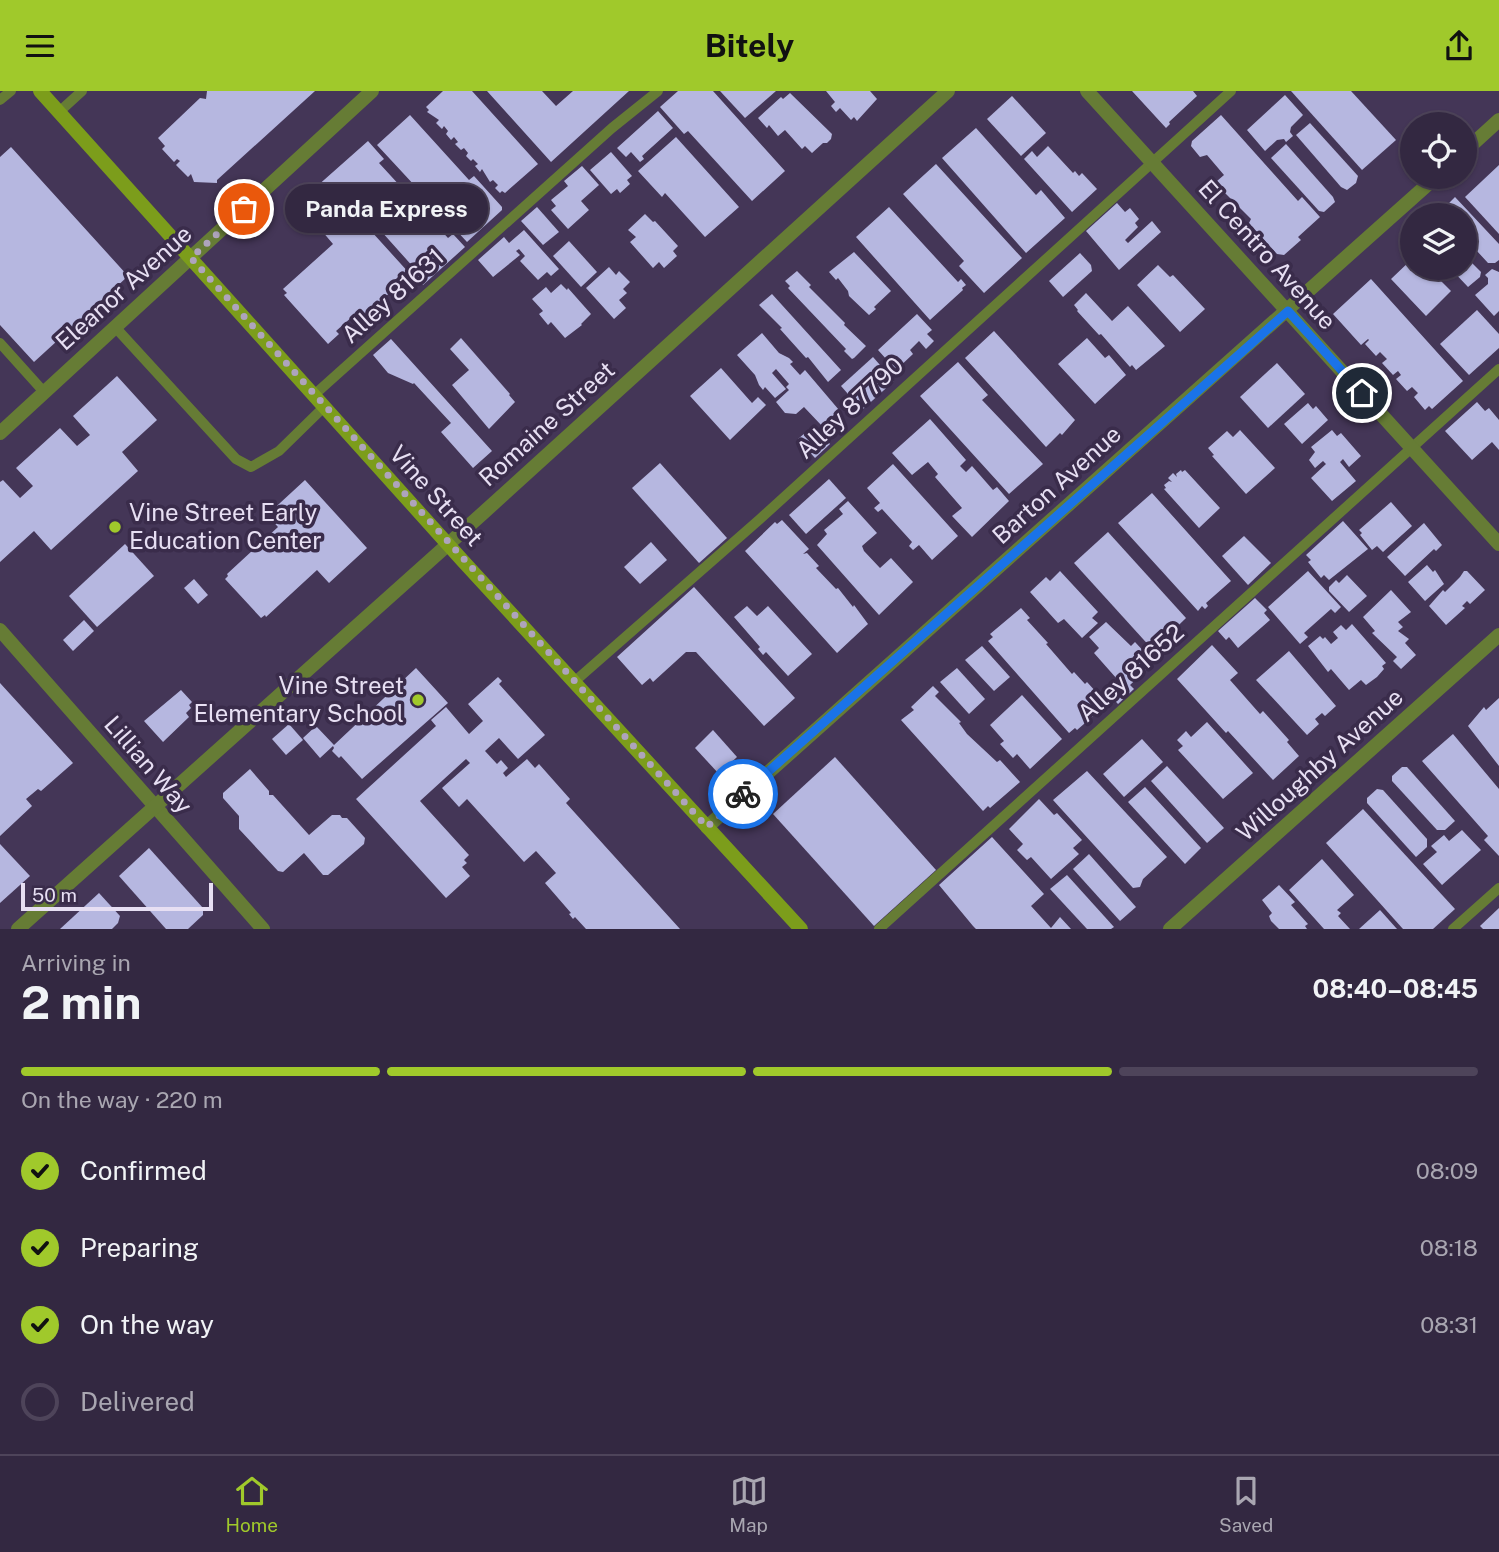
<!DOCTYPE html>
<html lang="en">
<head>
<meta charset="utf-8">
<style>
	body { margin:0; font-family:"Public Sans",sans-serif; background:#3b3048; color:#f1f3f6; height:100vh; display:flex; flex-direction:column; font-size:26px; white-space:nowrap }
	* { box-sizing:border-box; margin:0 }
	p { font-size:23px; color:#a9a6b1 }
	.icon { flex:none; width:38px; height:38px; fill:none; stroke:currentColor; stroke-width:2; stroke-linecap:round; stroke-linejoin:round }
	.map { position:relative; height:838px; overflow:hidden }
	.sheet { display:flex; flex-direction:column; background:#332841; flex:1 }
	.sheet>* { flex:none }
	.buttons { position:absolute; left:1400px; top:21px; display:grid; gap:14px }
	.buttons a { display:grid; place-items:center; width:77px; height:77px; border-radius:50%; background:#332841; box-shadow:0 2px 5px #0004,0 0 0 2px #4e445a; font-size:35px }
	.scale { position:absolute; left:21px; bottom:18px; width:192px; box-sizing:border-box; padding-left:7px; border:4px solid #e7dff3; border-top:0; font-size:19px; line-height:24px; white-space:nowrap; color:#e7dff3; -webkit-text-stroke:5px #3a2c4b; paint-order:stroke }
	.pin { position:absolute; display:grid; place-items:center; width:60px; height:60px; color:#fff; margin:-30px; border:4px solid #fff; border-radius:50%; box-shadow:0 2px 7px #0007 }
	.courier { position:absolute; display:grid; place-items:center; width:70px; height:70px; margin:-35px; border:5px solid #1a73e8; border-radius:50%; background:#fff; color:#222; box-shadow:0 2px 9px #0007 }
	.bubble { position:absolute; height:49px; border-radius:24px; background:#332841; box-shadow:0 2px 5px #0004,0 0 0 2px #4e445a; font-size:23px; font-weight:700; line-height:49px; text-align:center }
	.head em { font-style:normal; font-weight:700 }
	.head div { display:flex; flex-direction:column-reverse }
	.head { display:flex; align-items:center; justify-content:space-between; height:119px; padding:0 21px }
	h1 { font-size:46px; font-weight:700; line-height:52px }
	.bar { display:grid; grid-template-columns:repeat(4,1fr); gap:10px 7px; align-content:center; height:84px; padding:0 21px }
	.bar i { height:9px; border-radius:5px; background:#4e445a }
	.bar .current { background:#a0c92b }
	.bar p { grid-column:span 4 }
	ol { padding:0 21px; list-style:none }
	li { display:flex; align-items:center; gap:21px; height:77px }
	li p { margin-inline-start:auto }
	li .icon { padding:7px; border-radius:50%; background:#a0c92b; color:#111; stroke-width:4 }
	li:last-child { color:#a9a6b1 }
	li i { width:38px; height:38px; border:4px solid #4e445a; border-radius:50% }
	header { display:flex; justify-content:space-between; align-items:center; height:91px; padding:0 21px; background:#a0c92b; color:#111; font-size:32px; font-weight:700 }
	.tabs { display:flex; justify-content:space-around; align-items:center; height:98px; border-top:2px solid #4e445a; background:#332841; font-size:19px; color:#a9a6b1 }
	.tabs a { display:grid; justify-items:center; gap:4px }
	.tabs .current { color:#a0c92b }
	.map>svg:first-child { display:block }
	.building { fill:#b6b7e0 }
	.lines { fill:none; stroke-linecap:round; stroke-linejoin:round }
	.service { stroke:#667c35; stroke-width:10 }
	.minor { stroke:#667c35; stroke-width:14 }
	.tertiary { stroke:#667c35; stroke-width:14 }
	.secondary { stroke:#7c9d1b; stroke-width:14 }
	.done { stroke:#aea4bc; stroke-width:7; stroke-dasharray:0 12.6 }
	.route { stroke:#1a73e8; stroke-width:9 }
	.poi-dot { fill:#a0c92b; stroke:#3a2c4b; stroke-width:2.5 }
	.labels { text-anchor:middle; stroke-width:7; stroke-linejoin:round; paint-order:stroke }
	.street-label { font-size:24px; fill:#e7dff3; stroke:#3a2c4b }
	.poi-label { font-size:24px; fill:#e7dff3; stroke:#3a2c4b; text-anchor:start }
</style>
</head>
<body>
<header><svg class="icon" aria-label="menu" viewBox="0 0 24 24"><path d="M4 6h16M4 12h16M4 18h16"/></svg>Bitely<svg class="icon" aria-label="share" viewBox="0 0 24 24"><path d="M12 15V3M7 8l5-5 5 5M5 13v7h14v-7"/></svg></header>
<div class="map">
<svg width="1499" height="838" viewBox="0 0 1499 838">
	<rect width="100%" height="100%" fill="#443657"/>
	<!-- building -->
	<g class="building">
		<polygon points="207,0 315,0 217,89 217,92 194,91 191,83 188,86 176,74 180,70 177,68 174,71 162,58 165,55 158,47 200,7 206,8"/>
		<polygon points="443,0 472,0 538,73 505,102 502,100 500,102 495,97 498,94 493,89 490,91 482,78 480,81 475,75 478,73 473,68 471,70 466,65 468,62 464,57 461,59 455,53 458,51 454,46 451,49 446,43 448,40 444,35 442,38 436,32 439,29 427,21 429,19 426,16"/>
		<polygon points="487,0 542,0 556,15 573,0 629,0 551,71"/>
		<polygon points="678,0 713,0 785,80 752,110 688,40 684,43 660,16"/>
		<polygon points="720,0 776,0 745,27"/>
		<polygon points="826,0 870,0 877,8 857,30 854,26 851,29 840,17 836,21 831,15 835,11"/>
		<polygon points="1132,0 1193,0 1197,5 1169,31 1170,33 1166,37"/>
		<polygon points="1291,0 1351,0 1396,49 1362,79"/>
		<polygon points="790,2 832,43 831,48 827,52 823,52 812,62 805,55 802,58 785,39 778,45 769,34 767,37 758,27 781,6 783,8"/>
		<polygon points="1285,4 1303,24 1291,36 1290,41 1293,45 1286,51 1284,48 1277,49 1265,60 1247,39"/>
		<polygon points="1012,5 1046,42 1021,65 987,28"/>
		<polygon points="658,20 673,37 642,65 644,68 640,71 631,61 626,66 617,57"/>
		<polygon points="410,24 469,89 474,85 502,116 502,119 467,151 377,54"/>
		<polygon points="1221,24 1298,110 1302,106 1320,126 1298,146 1301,149 1284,164 1277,163 1249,132 1251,128 1223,100 1217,90 1224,84 1207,64 1200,66 1191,55 1192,50"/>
		<polygon points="1310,32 1358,85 1356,92 1347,99 1341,96 1296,44"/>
		<polygon points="976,37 1036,104 1041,99 1065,127 1026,162 942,67"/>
		<polygon points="676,46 739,116 705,146 665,102 662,106 638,80"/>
		<polygon points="368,50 384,68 379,72 448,147 453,143 465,156 423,194 411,181 415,178 347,102 342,108 410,183 358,231 353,225 336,240 339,243 328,253 284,204 287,202 283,198 333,153 298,112"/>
		<polygon points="1286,53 1333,106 1335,111 1324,121 1319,120 1271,67"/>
		<polygon points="1048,55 1073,82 1075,80 1079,85 1082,82 1097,98 1072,121 1024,68 1032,60 1037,66"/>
		<polygon points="11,56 128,185 113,199 115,203 107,210 104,207 34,271 0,234 0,66"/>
		<polygon points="611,61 632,85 627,89 630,93 620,102 617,98 611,103 590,79"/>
		<polygon points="936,73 1022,167 984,202 959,175 964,170 903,103"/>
		<polygon points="1499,74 1499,143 1465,106"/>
		<polygon points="582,75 599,94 581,110 589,119 568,138 551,119 556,115 551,109 568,95 564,90"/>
		<polygon points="1455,106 1499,153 1499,169 1495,172 1488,172 1465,147 1465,124 1442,124 1444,122 1442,119"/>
		<polygon points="1117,112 1125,121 1130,117 1139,128 1135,132 1138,136 1125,149 1128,152 1152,130 1161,141 1119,179 1086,140"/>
		<polygon points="537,116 559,141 543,154 521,130"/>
		<polygon points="889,116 958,191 961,188 966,194 962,197 963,199 930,229 856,146"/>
		<polygon points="645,123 653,131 655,130 678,155 673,160 677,165 664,177 659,171 653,177 630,151 636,146 628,139"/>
		<polygon points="524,139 559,178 551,185 547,181 538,189 520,170 525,165 519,158 516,160 520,164 493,186 478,169 504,146 509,152"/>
		<polygon points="569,150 597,181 581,196 553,165"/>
		<polygon points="854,161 891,200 874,216 876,218 869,224 849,205 848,200 838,187 836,189 829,181"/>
		<polygon points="1080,162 1091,174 1092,180 1063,206 1049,190"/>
		<polygon points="1465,165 1481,181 1480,186 1468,196 1450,177 1465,177"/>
		<polygon points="1412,168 1412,177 1428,177 1451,200 1426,225 1391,188"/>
		<polygon points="1158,174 1170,186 1173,184 1205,218 1180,241 1137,194"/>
		<polygon points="609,176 616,184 619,180 630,191 623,198 627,202 619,209 626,217 614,228 586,197"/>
		<polygon points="1492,178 1499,181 1499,220 1494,225 1475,204 1488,193 1488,187 1485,184"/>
		<polygon points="797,180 811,194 809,196 845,232 844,234 866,255 854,267 852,268 844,260 846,258 788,197 790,195 785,190"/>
		<polygon points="1371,188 1463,290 1432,318 1429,315 1425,319 1414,306 1418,302 1412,296 1407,300 1396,288 1401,284 1398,280 1393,284 1382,272 1387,268 1380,261 1376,265 1365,253 1369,249 1368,248 1361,254 1333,223"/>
		<polygon points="561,193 567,199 568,197 591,223 581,233 582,234 565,247 551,231 548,234 539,223 543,220 532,208 546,196 551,202"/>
		<polygon points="1086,202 1112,230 1128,215 1165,255 1136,279 1132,274 1130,276 1101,243 1099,244 1077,220 1078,219 1074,214"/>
		<polygon points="772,203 841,279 828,291 808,266 806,267 780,238 782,237 759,214"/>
		<polygon points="1477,219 1499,243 1499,257 1469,284 1440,253"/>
		<polygon points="917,223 932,239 927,243 934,250 926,258 919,250 910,259 913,263 896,279 878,259"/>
		<polygon points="994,240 1075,329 1062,344 1060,342 1046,356 965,267"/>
		<polygon points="762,242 779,262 789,267 793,271 790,273 800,284 805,279 839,319 822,335 804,316 796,323 785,322 776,311 789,299 786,296 789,293 776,278 772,282 786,298 775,307 765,296 763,299 759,294 755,284 737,264"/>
		<polygon points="461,247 510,303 509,304 515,311 489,338 452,294 469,279 450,258"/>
		<polygon points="1087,247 1105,267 1109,264 1126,284 1095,313 1058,273"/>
		<polygon points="391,248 492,360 473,377 441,341 451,332 414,292 413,293 388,282 373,264"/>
		<polygon points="873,266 894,290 862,319 841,295"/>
		<polygon points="958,271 988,304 982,309 1043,373 1009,403 920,305"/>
		<polygon points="1277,272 1305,303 1268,337 1240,306"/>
		<polygon points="721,277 752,312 758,306 766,314 730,349 690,305"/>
		<polygon points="117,285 157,329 122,361 138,380 51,459 34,440 0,471 0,391 3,389 20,407 33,395 16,377 60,337 77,355 90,344 73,325"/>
		<polygon points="1477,311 1485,320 1489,317 1499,329 1499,359 1492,351 1472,369 1445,340"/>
		<polygon points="1308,312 1313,318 1316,315 1328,329 1302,353 1284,333"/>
		<polygon points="930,328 966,369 960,375 966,381 972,375 993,399 997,396 1009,410 972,446 952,425 962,417 935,386 938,383 928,371 912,384 892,362"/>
		<polygon points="813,335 830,353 815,367 798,348"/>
		<polygon points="1240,339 1275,377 1246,403 1212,365 1214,364 1208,357 1227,340 1233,346"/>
		<polygon points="1332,339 1337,345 1341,342 1361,365 1349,376 1343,368 1340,371 1356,390 1332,410 1311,387 1326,373 1323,370 1315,377 1309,369 1315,361 1311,356"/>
		<polygon points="660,372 727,447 699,472 632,397"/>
		<polygon points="893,373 958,445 932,469 919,454 913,459 909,455 912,451 882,418 878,421 874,417 880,412 867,397"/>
		<polygon points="1181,379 1182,381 1185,379 1220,417 1199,437 1164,398 1166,397 1164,394 1169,390 1172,391 1168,387 1173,382 1177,386 1176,383"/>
		<polygon points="829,388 846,407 806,443 789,424"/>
		<polygon points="305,389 367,457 329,492 317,479 266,526 265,524 261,527 225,488 228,485 227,483 278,436 267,424"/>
		<polygon points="1152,402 1231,490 1206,512 1208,515 1205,518 1202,515 1198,520 1118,432"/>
		<polygon points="848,410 877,442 862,455 864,460 880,477 891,467 913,491 879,524 817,454 827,443 824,439 843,423 839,418"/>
		<polygon points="1391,411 1412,435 1383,461 1377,455 1372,459 1360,444 1362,442 1359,439"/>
		<polygon points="782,429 809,458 803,463 807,462 819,475 816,477 836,498 838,497 853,516 854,514 868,533 837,562 745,460 775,431 777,433"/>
		<polygon points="1343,430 1368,458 1329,489 1324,484 1321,487 1308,471 1311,469 1306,464"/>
		<polygon points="1424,432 1442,454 1436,460 1434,458 1405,485 1387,466"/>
		<polygon points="1108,441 1186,527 1153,559 1074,472"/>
		<polygon points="1244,445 1271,472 1248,494 1222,465"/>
		<polygon points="651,451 667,469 640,493 624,476"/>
		<polygon points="125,453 154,485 97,536 69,505"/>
		<polygon points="1427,474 1433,481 1435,479 1444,493 1425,510 1408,491"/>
		<polygon points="1060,480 1098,521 1092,527 1098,532 1082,547 1064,528 1058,532 1030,501 1046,486 1050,490"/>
		<polygon points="1308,480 1341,516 1335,522 1331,518 1304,542 1308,546 1300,553 1268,516"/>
		<polygon points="1464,480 1467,480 1485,499 1470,513 1467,510 1462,515 1465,517 1446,534 1429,515 1443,499 1445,501 1460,486"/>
		<polygon points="1347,484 1367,505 1349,521 1329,500 1329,496 1336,489 1339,492"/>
		<polygon points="194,488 208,504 198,513 184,497"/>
		<polygon points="694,496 795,607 764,635 696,561 686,561 653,591 650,587 642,594 617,566"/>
		<polygon points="1391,499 1411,521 1398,531 1403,536 1398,540 1409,548 1405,552 1416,564 1401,578 1393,570 1397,566 1372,542 1375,540 1363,526"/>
		<polygon points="1255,507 1267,519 1264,522 1270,529 1238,557 1229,546 1226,549 1218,540"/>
		<polygon points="747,515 757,525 768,515 812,563 788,585 766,561 763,564 758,558 760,556 734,526"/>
		<polygon points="1021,517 1030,527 1027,529 1048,552 1046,553 1072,583 1074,581 1085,593 1087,591 1107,613 1077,639 1075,637 1069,642 988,550 993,546 990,543"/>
		<polygon points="84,529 94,540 73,560 63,549"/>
		<polygon points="1106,531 1131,555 1135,551 1148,565 1144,572 1148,577 1130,594 1134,598 1118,613 1105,599 1117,588 1094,562 1099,557 1089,546"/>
		<polygon points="1352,533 1386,572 1382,575 1384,578 1377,586 1366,594 1361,589 1349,599 1331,578 1328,581 1308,555 1320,545 1323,548 1325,546 1331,553 1338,547 1333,541 1341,534 1346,539"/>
		<polygon points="1212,554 1238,582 1230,589 1260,623 1263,620 1289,649 1287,651 1299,665 1273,689 1228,640 1226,642 1177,588"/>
		<polygon points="982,555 1010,586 994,600 965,569"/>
		<polygon points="1289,560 1336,615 1325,625 1322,622 1315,628 1319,633 1307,644 1256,589"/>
		<polygon points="416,577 448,612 362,688 341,665 339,667 332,660 334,657 333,655 320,667 303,647 316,635 334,654"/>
		<polygon points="957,577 985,608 969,623 940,591"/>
		<polygon points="498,586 502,590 499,593 545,644 518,668 499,647 485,660 497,673 501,669 508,677 503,682 506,686 527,668 535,677 539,673 570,708 566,712 680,838 586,838 575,826 573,828 569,823 571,822 545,792 556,782 536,760 524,771 467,708 459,716 442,697 470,672 466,668 420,710 469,764 464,769 467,772 462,776 470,785 446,807 356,708 436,635 431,629 446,616 469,643 483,630 468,613"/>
		<polygon points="0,592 73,672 41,700 38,698 26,708 32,715 0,745"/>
		<polygon points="933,595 939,601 935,605 961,631 959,632 967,643 997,671 1000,669 1020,691 990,717 988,715 983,720 901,629 914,619 911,616"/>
		<polygon points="181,599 192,611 189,614 191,617 186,622 189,626 163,651 144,630"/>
		<polygon points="1022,604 1062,648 1030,678 1017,663 1013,667 1000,653 1004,650 990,634"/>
		<polygon points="1499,607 1499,675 1468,635 1484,616 1486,619"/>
		<polygon points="1207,631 1253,682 1223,708 1178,659 1183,655 1177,649 1186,640 1191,646"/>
		<polygon points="289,633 303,649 286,664 272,648"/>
		<polygon points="713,639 737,666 719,683 695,657"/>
		<polygon points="1453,643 1499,698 1499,765 1484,749 1488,745 1422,670"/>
		<polygon points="1142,648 1163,671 1124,706 1103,683"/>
		<polygon points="835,666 936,779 874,835 773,723"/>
		<polygon points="1167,675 1224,737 1207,752 1151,690"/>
		<polygon points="1402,676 1407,676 1455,730 1445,739 1437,739 1392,690 1392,685"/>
		<polygon points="250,678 269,700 269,704 273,704 309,744 332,724 340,724 342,727 347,727 365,747 364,753 328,784 323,784 304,762 283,781 278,780 239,738 239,725 223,707 223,702"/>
		<polygon points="1087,680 1167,766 1143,788 1140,796 1133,797 1053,709"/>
		<polygon points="1145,696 1201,757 1185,773 1128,711"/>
		<polygon points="1377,698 1383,699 1427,748 1427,756 1416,766 1367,712 1367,707"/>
		<polygon points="1039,708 1054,724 1057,722 1082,749 1073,757 1079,763 1051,788 1031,766 1027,769 1017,759 1023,753 1009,738"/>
		<polygon points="1363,718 1455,818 1433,838 1403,838 1326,752"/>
		<polygon points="1462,739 1481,759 1442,794 1423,773 1437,761 1431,755 1444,744 1449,750"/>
		<polygon points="992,746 1044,803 1031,815 1051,837 1060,826 1071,838 976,838 973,835 939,794"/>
		<polygon points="0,753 30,785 0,812"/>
		<polygon points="149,757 203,817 203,824 188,838 166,838 119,785"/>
		<polygon points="1089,763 1136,816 1120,830 1073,778"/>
		<polygon points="1322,768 1354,804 1337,819 1341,822 1338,825 1350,838 1324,838 1289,799"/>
		<polygon points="1067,784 1114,836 1111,838 1087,838 1050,798"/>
		<polygon points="1279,794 1295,811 1291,814 1308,833 1305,835 1307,838 1279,838 1271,830 1269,825 1272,822 1262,809"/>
		<polygon points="99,802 120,825 118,832 112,838 60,838"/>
		<polygon points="1499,817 1499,838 1483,838 1480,835"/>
		<polygon points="1380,819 1397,838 1359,838"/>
	</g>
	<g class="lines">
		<!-- service -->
		<g class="service">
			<polyline points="0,9 11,0"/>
			<polyline points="59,21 82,0"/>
			<polyline points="115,236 236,368 251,376 279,360 324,316"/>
			<polyline points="0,252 44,301"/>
			<polyline points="314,304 612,37 658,0"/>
			<polyline points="574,591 760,428 1231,0"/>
			<polyline points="879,838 1499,278"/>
			<polyline points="1453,838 1499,797"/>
		</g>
		<!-- minor -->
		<g class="minor">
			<polyline points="1087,0 1499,453"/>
			<polyline points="1465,60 1499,29"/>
			<polyline points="0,342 372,0"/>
			<polyline points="0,539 263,838"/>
			<polyline points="707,736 1436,86"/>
			<polyline points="18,838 482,423 948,0"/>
		</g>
		<!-- tertiary -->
		<polyline class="tertiary" points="1170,838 1499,544"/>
		<!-- secondary -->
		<polyline class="secondary" points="40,0 462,469 801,838"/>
	</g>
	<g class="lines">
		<!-- done -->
		<polyline class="done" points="244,118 191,167 707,736 743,703"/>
		<!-- route -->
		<polyline class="route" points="743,703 1288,220 1362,302"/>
	</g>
	<!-- markers -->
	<g class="poi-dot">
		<circle cx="115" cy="436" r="7"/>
		<circle cx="418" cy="609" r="7"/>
	</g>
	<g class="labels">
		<!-- street labels -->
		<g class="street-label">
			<text transform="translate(1267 164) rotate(48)" y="8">El Centro Avenue</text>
			<text transform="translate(124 197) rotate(-42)" y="8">Eleanor Avenue</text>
			<text transform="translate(393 205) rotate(-42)" y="8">Alley 81631</text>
			<text transform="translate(850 317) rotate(-43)" y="8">Alley 87790</text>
			<text transform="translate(547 333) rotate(-42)" y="8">Romaine Street</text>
			<text transform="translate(1057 394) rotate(-42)" y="8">Barton Avenue</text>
			<text transform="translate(436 405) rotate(48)" y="8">Vine Street</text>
			<text transform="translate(1131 582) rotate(-42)" y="8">Alley 81652</text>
			<text transform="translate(148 674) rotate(49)" y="8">Lillian Way</text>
			<text transform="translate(1320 674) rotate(-42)" y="8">Willoughby Avenue</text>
		</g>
		<!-- poi labels -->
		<g class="poi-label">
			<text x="129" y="430">Vine Street Early<tspan x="129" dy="28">Education Center</tspan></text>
			<text x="404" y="603" text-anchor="end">Vine Street<tspan x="404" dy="28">Elementary School</tspan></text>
		</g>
	</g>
</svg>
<div class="buttons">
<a><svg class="icon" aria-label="locate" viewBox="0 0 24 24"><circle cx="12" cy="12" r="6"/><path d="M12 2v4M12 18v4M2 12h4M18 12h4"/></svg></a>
<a><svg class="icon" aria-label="layers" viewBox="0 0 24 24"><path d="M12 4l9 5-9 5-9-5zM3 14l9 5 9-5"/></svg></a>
</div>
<div class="scale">50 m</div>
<div class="pin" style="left:244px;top:118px;background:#ea580c"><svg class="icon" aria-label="bag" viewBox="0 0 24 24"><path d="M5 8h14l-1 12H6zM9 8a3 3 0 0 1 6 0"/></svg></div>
<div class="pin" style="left:1362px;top:302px;background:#1f2937"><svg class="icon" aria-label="home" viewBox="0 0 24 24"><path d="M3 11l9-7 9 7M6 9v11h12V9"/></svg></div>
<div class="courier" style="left:743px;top:703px"><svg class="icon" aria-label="bike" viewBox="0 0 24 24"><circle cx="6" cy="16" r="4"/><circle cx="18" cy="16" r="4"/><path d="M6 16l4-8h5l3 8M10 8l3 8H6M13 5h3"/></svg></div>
<div class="bubble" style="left:285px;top:93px;width:203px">Panda Express</div>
</div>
<section class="sheet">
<div class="head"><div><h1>2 min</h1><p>Arriving in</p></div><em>08:40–08:45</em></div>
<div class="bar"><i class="current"></i><i class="current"></i><i class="current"></i><i></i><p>On the way · 220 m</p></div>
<ol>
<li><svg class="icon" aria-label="check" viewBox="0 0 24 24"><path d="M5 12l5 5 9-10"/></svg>Confirmed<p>08:09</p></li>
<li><svg class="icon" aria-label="check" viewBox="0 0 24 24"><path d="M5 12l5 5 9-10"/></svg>Preparing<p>08:18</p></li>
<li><svg class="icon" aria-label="check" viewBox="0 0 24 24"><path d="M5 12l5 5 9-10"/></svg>On the way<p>08:31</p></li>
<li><i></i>Delivered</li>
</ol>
</section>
<nav class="tabs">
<a class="current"><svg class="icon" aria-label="home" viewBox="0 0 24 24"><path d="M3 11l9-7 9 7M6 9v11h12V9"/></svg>Home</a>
<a><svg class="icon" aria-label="map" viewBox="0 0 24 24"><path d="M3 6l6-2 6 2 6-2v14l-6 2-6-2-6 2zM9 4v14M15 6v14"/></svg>Map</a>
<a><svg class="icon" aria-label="saved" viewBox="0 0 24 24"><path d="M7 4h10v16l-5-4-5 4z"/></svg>Saved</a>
</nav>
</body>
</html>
